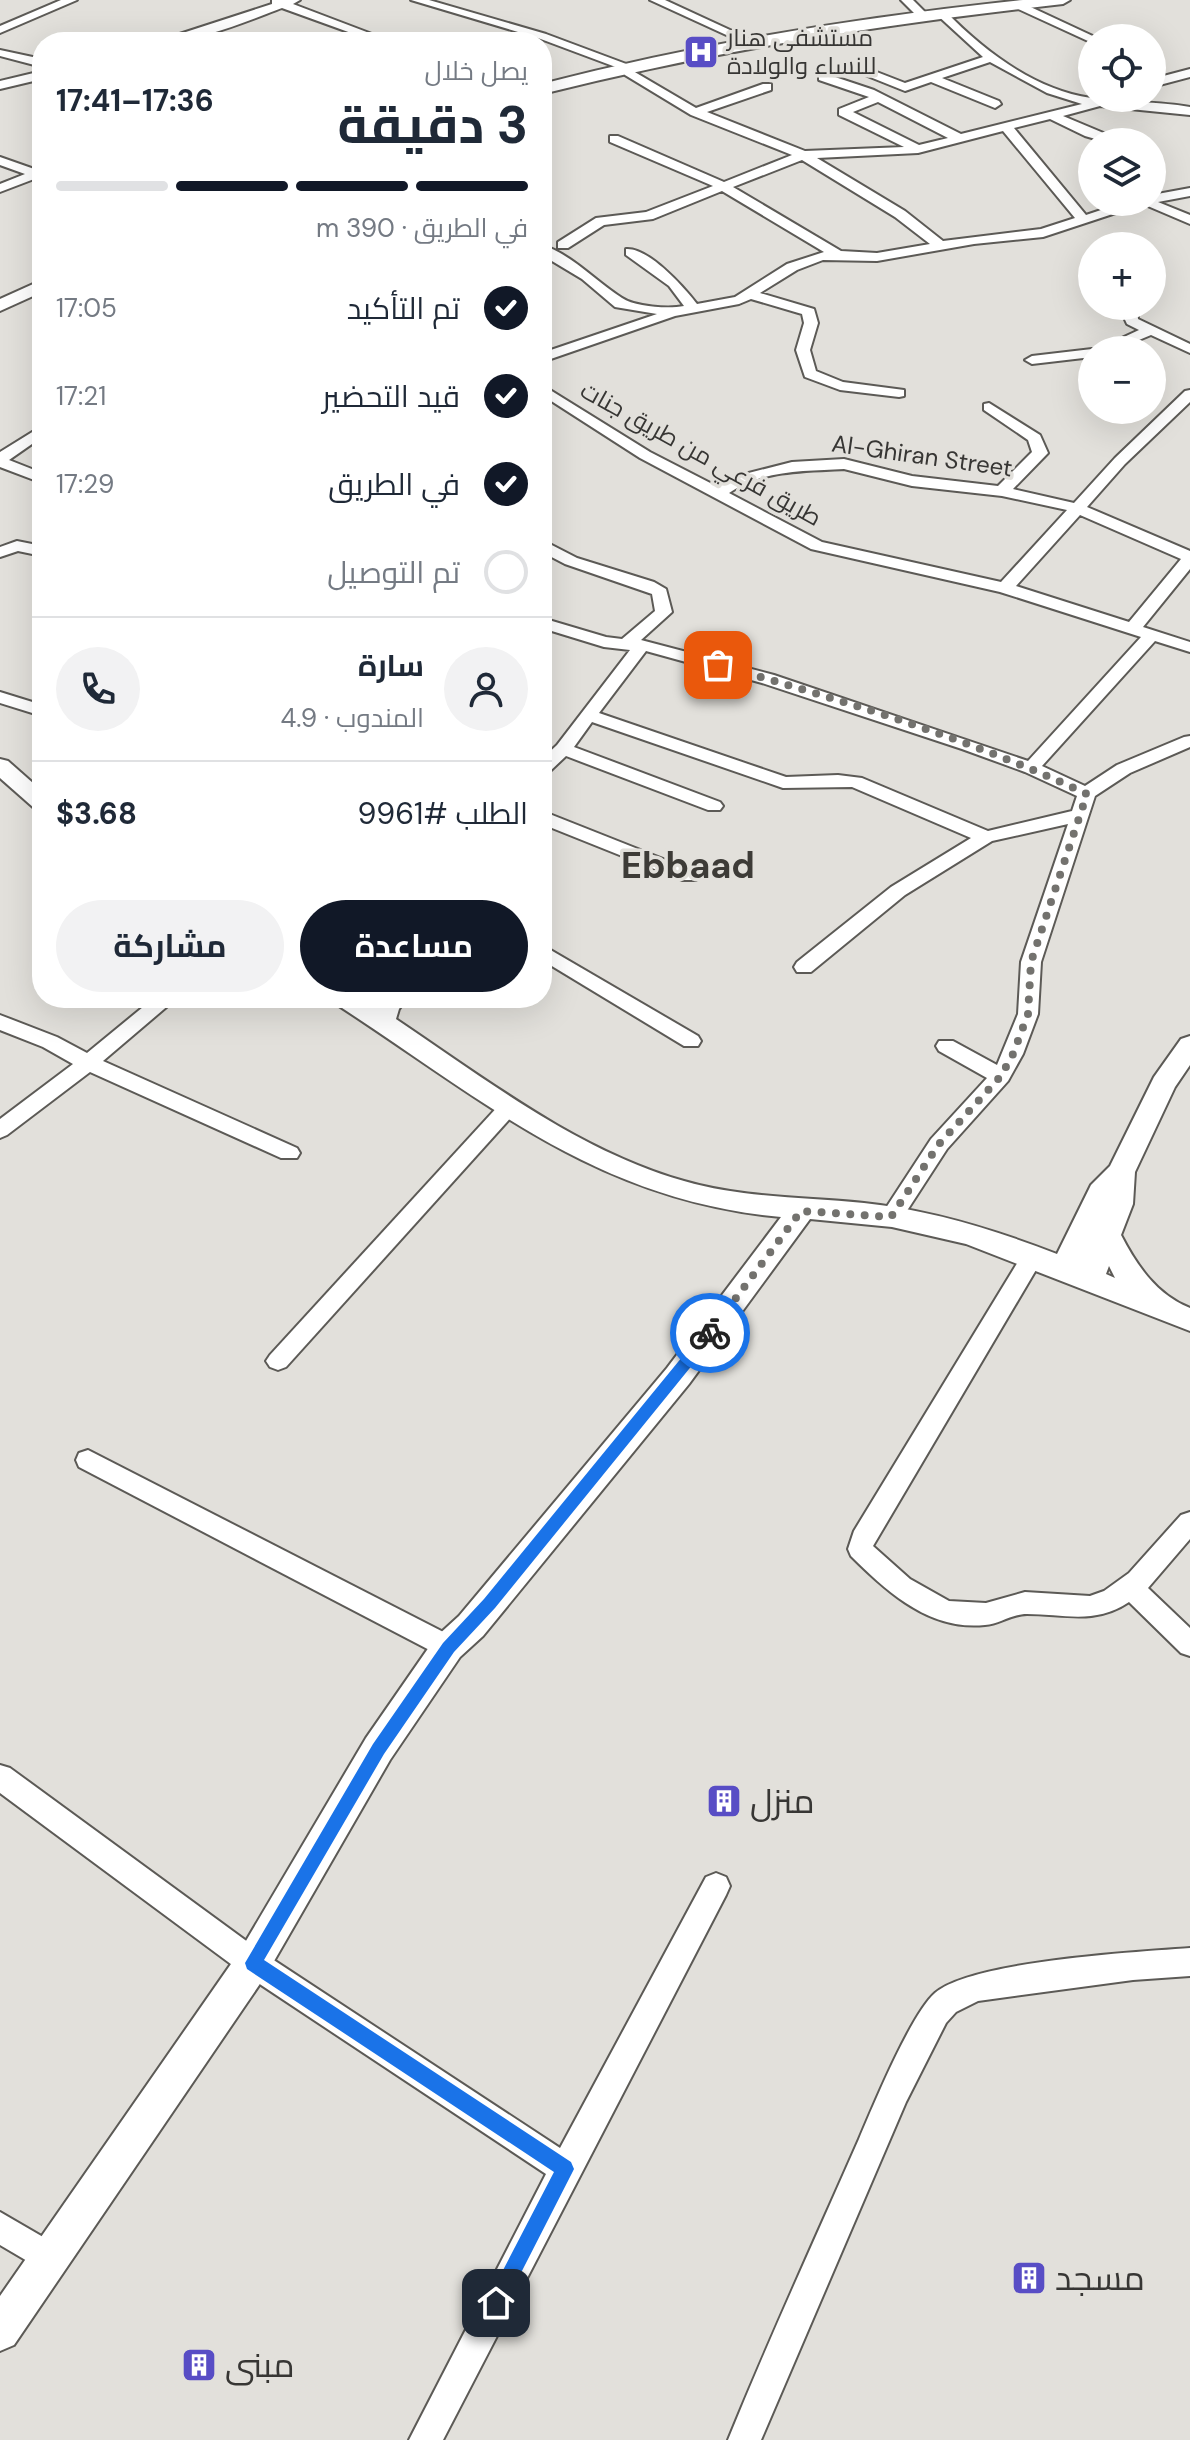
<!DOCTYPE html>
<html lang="ar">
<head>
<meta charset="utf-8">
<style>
	body { margin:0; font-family:"DM Sans",Cairo,sans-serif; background:#f2f2f3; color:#1f2937; direction:rtl; height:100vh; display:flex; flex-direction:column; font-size:30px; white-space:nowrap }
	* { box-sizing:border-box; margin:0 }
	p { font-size:26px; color:#747a83 }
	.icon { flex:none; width:44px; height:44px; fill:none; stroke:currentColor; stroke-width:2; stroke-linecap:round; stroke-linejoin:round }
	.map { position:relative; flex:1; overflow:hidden; direction:ltr }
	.details { position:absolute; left:32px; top:32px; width:520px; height:976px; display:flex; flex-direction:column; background:#fff; border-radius:32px; box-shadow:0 8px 32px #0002; direction:rtl }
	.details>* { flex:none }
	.tools { position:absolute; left:1078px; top:24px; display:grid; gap:16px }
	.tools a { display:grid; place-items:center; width:88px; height:88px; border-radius:50%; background:#fff; box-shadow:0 8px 32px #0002; font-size:40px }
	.pin { position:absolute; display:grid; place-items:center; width:68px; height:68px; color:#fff; margin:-34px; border-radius:16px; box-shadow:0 4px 12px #0006 }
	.courier { position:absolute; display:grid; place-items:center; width:80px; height:80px; margin:-40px; border:6px solid #1a73e8; border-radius:50%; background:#fff; color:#222; box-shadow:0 2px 10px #0007 }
	.head em { font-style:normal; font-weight:700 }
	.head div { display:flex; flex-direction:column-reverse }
	.head { display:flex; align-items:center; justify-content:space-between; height:136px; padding:0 24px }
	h1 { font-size:52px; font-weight:700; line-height:60px }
	.bar { display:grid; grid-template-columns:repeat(4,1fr); gap:12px 8px; align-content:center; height:96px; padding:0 24px }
	.bar i { height:10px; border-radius:6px; background:#e0e1e3 }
	.bar .current { background:#111827 }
	.bar p { grid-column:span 4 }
	.line { display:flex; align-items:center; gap:20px; padding:0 24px; border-top:2px solid #e0e1e3 }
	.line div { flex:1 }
	.round { display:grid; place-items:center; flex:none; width:84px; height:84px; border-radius:42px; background:#f2f2f3 }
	ol { padding:0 24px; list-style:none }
	li { display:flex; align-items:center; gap:24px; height:88px }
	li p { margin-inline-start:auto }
	li .icon { padding:8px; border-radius:50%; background:#111827; color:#fff; stroke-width:4 }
	li:last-child { color:#747a83 }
	li i { width:44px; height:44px; border:4px solid #e0e1e3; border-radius:50% }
	.action { display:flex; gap:16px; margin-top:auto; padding:16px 24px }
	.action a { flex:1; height:92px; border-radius:48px; background:#111827; color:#fff; font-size:32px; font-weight:700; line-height:92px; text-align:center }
	.action a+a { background:#f2f2f3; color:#1f2937 }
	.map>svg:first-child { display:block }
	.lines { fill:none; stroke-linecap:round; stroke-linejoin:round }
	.minor-casing { stroke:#5c5a56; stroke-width:4 }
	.tertiary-casing { stroke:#5c5a56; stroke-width:4 }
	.minor { fill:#fff; fill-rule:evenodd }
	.tertiary { fill:#fff; fill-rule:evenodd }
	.route { fill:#1a73e8 }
	.done { stroke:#73726e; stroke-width:8; stroke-dasharray:0 14.4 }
	.labels { text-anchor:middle; stroke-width:7; stroke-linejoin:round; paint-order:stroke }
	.far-poi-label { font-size:24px; fill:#373634; stroke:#e2e0db; text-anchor:start }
	.far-street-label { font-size:24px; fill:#373634; stroke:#e2e0db }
	.near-poi-label { font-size:34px; fill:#373634; stroke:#e2e0db; text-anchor:start }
	.district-label { font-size:36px; font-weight:bold; fill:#3d3b37; stroke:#e2e0db }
</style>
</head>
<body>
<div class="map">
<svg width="1190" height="2440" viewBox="0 0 1190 2440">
	<rect width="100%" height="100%" fill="#e2e0db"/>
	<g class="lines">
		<!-- minor casing -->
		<g class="minor-casing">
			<g id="minor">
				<polygon points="61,0 77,0 0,33 0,26"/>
				<path d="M272,0H300L293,4L393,42H376L282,8C242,23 199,42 155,42L272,4Z"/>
				<path d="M411,0H429L546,34L629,65L633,71L696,108L763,84H771V90L707,112L805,151L904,147L839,115V109L869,97L819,80V74L823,73L874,90L961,134L1082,104L1047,93L990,62L942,78L999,101L1001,104L995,108L931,82L905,91L865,75L863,73L869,69L905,83L983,57L935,13L945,11C984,51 1035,90 1091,98C1124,103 1157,101 1190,107V115L1100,106L1063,116L1125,142H1106L1085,136L1050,119L1014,128L1086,215L1125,202H1152V195L1190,188V196L1158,202L1190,215V224L1143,204L1043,237L974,244L877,261L823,260L797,270L760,293L814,309L818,323L810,350L816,371L843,382L904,390V396L899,397L840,390L805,377L796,350L804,323L802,314L751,299L739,304L675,316L542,362V353L657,314L615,307L582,279L542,255V245C573,255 595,281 622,298C635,307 669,309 684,306L669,286L626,255V249C648,247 684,287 697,304L735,297L787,264L824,252L722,191L653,219L604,225L568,248H558V242L596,218L646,212L713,186L610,142V136H618L724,182L792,155L691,115L625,75L621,69L538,38ZM878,102L948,138L919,145L853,112ZM1003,131L1075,218L1041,229L943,241L905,211L817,158L918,153ZM802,160L895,217L930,244L877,253L841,251L733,187Z"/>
				<polygon points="650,0 665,0 756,42 746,44"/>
				<polygon points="901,0 913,0 928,15 918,17"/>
				<polygon points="1014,3 1022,3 1097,38 1088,41 1014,7"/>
				<polygon points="0,50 42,59 42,67 0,56"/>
				<polygon points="1190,69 1190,77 1152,87 1152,79"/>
				<polygon points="42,71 42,79 0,89 0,81"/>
				<polygon points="0,157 37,170 42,168 42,176 0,192 0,184 25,174 0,165"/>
				<polygon points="1123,306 1137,306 1138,319 1190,344 1190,353 1151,335 1115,350 1092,350 1092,357 1032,364 1025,360 1032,356 1092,349 1096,350 1139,330 1127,324 1121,311"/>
				<path d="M542,385L650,452L718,487L733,477L792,462L844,459L912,476L998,486L1032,452L1028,440L984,410V404L989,403L1040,435L1048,453L1013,489L1074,503L1115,458L1185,391L1190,390V402L1125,464L1087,507L1190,551V569L1143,627L1190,642V652L1155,641L1042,766L1085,786L1117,765L1184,737L1190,736V747L1130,773L1095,796L1041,962L1038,1014L1023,1054L1008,1081L947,1149L899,1223H883L880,1217L931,1139L987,1078L939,1051L936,1046L939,1041H953L997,1065L1018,1014L1021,962L1068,824L992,841L905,895L811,972H797L794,967L797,962L891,887L971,838L852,787L783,788L592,722L574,747L720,802L723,806L720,810H708L566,756L548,773L542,774V759L557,745L630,650L604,647L542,628V618L606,637L622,639L655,611L652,594L565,564L542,552V540L577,558L654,582L666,589L672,612L641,640L774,675L1028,761L1141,637L1000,592L811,549L640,458L542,395ZM844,469L912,486L1002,496L1067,510L1001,582L822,542L729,493C761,470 806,471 844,469ZM1080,515L1181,559L1129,622L1016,586ZM646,651L762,683L962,749L1025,772L1077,796L1072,811L988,831L862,778L838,775L786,777L599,713Z"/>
				<polygon points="42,426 42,437 9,460 42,473 42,483 0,467 0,452"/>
				<polygon points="17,541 42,546 42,556 18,551 0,557 0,547"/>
				<polygon points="0,692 42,705 42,716 0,703"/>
				<polygon points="542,811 696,872 698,876 696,880 682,880 542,824"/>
				<polygon points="542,945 698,1036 701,1041 698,1046 684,1046 542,960"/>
				<polygon points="154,998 177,998 103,1061 297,1148 300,1153 297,1158 281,1158 90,1072 7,1135 0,1138 0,1119 73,1064 43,1047 0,1030 0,1015 57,1037 87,1053"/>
				<polygon points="386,998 407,998 399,1009 393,1029 386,1031 376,1024 379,1008"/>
				<polygon points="508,1101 515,1103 519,1108 515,1113 286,1367 278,1370 270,1367 266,1361 270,1355 501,1103"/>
				<path d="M1032,1250L1040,1252L1043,1258L873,1546L910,1579L949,1601L986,1603L1025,1592L1090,1596L1104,1591L1129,1573L1181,1515L1190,1512V1539L1148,1588L1190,1628V1656L1181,1653L1129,1602C1095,1625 1064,1614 1027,1614C1011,1614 1000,1624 985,1625C930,1631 887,1592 851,1556L848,1549L854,1531L1024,1252Z"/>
				<polygon points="88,1450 457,1639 461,1647 457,1655 448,1658 439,1655 79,1467 76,1460 79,1453"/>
				<polygon points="0,1765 10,1768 263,1953 560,2148 706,1877 716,1873 726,1877 730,1886 726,1895 443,2440 409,2440 546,2174 243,1973 0,1793"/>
				<path d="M1190,1948V1976L1133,1980L978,2001L956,2012L946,2023L906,2102L761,2440H728C769,2339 815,2239 859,2139C873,2106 911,2014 935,1993C972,1961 1136,1952 1190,1948Z"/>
				<polygon points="0,2212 62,2248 67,2259 62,2270 51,2275 0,2245"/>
			</g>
		</g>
		<!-- tertiary casing -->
		<g class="tertiary-casing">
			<g id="tertiary">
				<path d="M1023,0H1070L1063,4C883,24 718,50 542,94V84C700,43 861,17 1023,0Z"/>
				<polygon points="42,280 42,292 0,311 0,299"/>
				<polygon points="0,759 8,761 42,791 42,810 34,808 0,778"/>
				<path d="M332,998H364C466,1063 565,1147 684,1181C742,1198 804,1197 864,1203C931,1210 995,1230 1057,1254L1091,1185L1110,1166L1154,1077L1181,1039L1190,1036V1065L1175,1087L1135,1172L1133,1204L1121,1235C1137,1266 1157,1295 1190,1308V1331L966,1244L892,1227L810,1219L689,1384L483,1636L460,1657L390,1760L266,1975L14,2345L0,2351V2296L240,1951L366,1738L436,1637L459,1616L667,1368L781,1217C596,1200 485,1101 336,1004ZM1109,1266L1115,1278L1106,1274Z"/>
			</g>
		</g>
		<!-- minor -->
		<use href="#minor" class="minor"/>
		<!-- tertiary -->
		<use href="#tertiary" class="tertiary"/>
	</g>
	<!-- route -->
	<polygon class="route" points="710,1328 715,1329 715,1337 495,1608 454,1652 384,1754 264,1960 571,2162 574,2169 571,2175 502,2310 496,2313 489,2310 486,2303 554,2172 247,1969 245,1963 373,1744 443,1643 484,1599 705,1329"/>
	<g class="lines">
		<!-- done -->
		<path class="done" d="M710,1333L801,1211L891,1217L939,1144L1001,1076L1013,1054L1028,1014L1031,962L1087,794C970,739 843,700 718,665"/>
	</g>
	<!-- icons -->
	<defs>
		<g id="hospital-square" transform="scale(1.8)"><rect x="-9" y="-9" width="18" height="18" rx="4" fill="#584dc5" stroke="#e2e0db"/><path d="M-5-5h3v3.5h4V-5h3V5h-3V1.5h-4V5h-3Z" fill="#fff"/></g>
		<g id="building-square" transform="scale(1.8)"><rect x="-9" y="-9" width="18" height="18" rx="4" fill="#584dc5" stroke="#e2e0db"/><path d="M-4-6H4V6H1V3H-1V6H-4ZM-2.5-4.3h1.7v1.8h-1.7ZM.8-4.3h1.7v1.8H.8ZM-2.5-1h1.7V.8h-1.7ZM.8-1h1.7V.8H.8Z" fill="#fff"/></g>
	</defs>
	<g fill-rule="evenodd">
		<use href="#hospital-square" x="701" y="52"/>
		<use href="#building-square" x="724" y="1801"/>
		<use href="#building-square" x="1029" y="2278"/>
		<use href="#building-square" x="199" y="2365"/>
	</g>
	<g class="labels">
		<!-- far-poi labels -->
		<g class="far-poi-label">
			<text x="727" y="46">مستشفى هنار<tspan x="727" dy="28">للنساء والولادة</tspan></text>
		</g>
		<!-- far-street labels -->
		<g class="far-street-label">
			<text transform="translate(701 454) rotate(29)" y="8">طريق فرعي من طريق جنات</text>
			<text transform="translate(922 456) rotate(8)" y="8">Al-Ghiran Street</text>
		</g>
		<!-- near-poi labels -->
		<g class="near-poi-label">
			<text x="750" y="1813">منزل</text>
			<text x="1055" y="2290">مسجد</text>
			<text x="225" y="2377">مبنى</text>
		</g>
		<!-- district labels -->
		<g class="district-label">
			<text x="688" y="878">Ebbaad</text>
		</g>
	</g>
</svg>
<div class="tools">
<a><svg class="icon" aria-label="locate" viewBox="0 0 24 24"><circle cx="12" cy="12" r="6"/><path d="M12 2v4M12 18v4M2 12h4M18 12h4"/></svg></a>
<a><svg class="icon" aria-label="layers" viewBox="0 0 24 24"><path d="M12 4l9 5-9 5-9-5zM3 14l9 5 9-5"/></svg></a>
<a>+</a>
<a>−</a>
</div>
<div class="pin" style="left:718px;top:665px;background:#ea580c"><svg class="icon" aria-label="bag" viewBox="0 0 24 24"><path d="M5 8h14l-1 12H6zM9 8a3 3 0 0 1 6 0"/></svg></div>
<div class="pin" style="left:496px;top:2303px;background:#1f2937"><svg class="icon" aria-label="home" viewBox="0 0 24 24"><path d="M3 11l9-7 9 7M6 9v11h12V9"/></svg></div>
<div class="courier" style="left:710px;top:1333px"><svg class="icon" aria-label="bike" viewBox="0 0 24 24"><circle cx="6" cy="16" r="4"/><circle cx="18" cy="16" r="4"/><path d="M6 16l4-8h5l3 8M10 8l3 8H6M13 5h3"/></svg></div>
<section class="details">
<div class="head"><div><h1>3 دقيقة</h1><p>يصل خلال</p></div><em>17:36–17:41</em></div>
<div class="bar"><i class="current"></i><i class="current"></i><i class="current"></i><i></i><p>في الطريق · 390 m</p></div>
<ol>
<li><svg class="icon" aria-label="check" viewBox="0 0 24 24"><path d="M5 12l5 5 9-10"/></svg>تم التأكيد<p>17:05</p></li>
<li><svg class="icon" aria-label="check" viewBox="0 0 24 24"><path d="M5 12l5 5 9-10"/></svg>قيد التحضير<p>17:21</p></li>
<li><svg class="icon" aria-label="check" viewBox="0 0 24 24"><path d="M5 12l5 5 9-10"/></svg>في الطريق<p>17:29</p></li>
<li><i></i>تم التوصيل</li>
</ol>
<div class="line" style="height:144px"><a class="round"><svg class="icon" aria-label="person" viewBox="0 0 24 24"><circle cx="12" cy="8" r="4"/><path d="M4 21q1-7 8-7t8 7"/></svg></a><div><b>سارة</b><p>المندوب · 4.9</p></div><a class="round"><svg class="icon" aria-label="phone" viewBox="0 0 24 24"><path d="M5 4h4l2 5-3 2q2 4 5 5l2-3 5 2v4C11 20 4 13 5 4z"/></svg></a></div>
<div class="line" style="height:104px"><div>الطلب #9961</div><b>$3.68</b></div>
<div class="action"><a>مساعدة</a><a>مشاركة</a></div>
</section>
</div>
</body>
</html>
